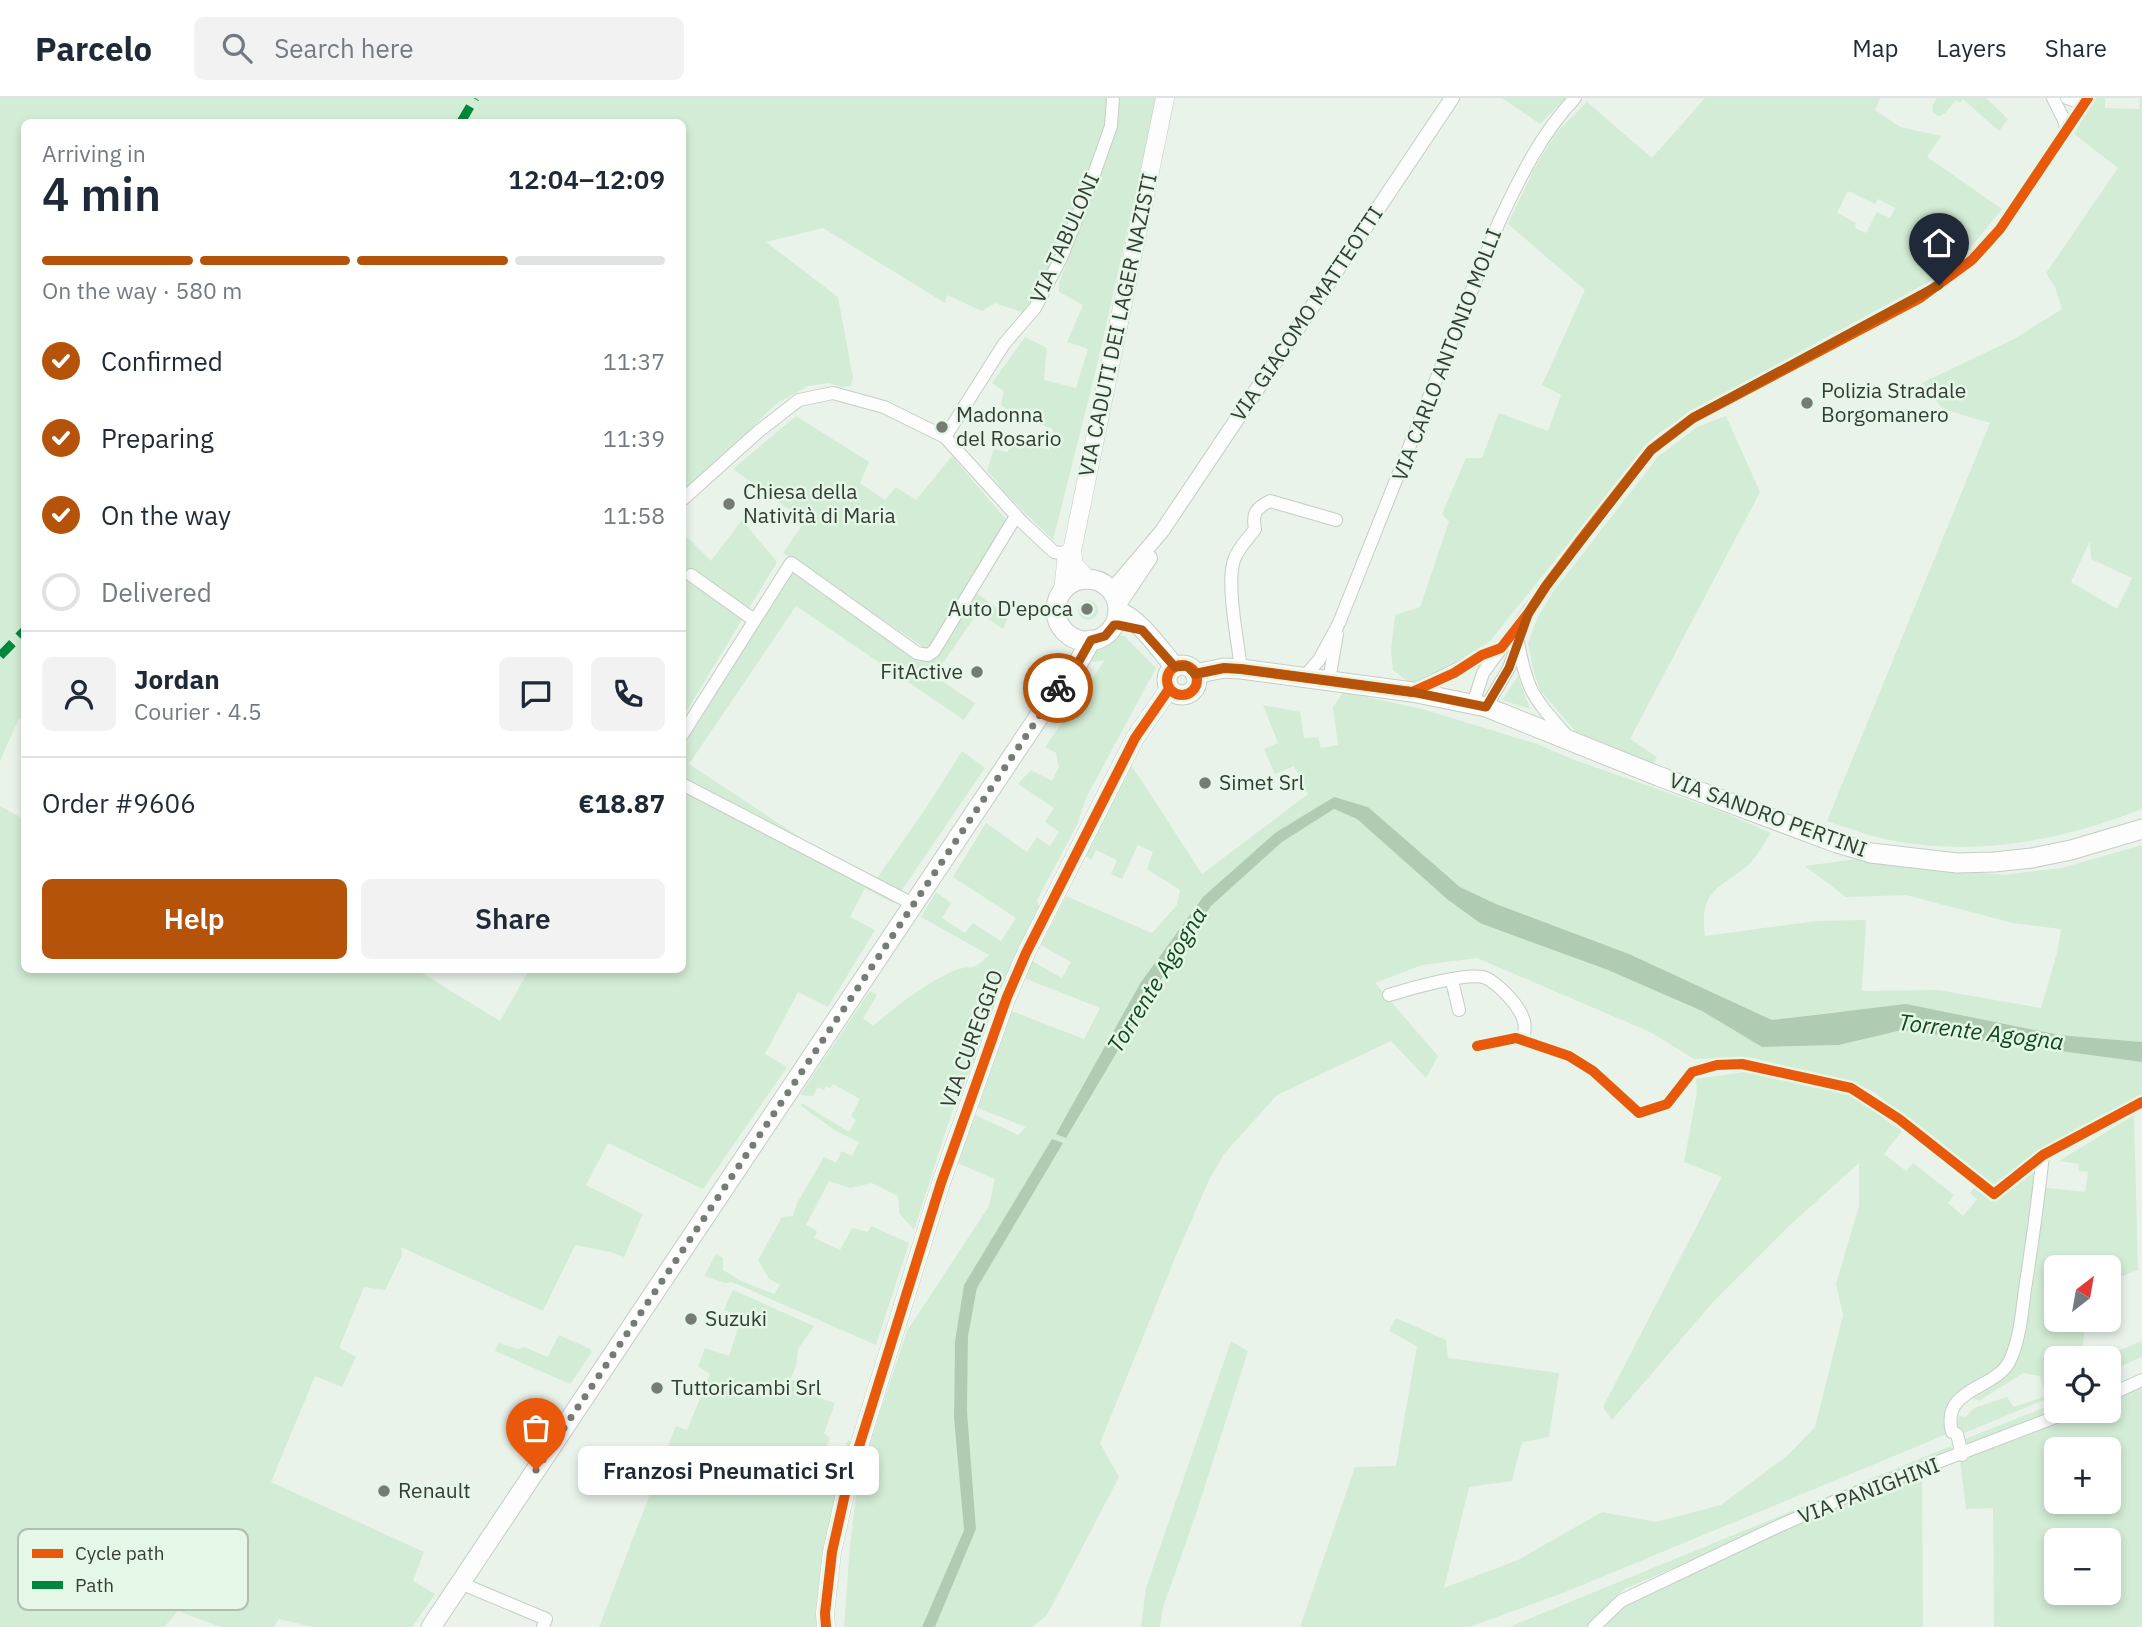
<!DOCTYPE html>
<html lang="en">
<head>
<meta charset="utf-8">
<style>
	body { margin:0; font-family:"IBM Plex Sans",sans-serif; background:#f2f2f3; color:#1f2937; height:100vh; display:flex; flex-direction:column; font-size:26px; white-space:nowrap }
	* { box-sizing:border-box; margin:0 }
	p { font-size:23px; color:#747a83 }
	.icon { flex:none; width:38px; height:38px; fill:none; stroke:currentColor; stroke-width:2; stroke-linecap:round; stroke-linejoin:round }
	.map { position:relative; flex:1; overflow:hidden }
	.sheet { position:absolute; left:21px; top:21px; width:665px; height:854px; display:flex; flex-direction:column; background:#fff; border-radius:10px; box-shadow:0 4px 10px #0003 }
	.sheet>* { flex:none }
	.needle { width:46px; rotate:31deg }
	.controls { position:absolute; left:2044px; top:1157px; display:grid; gap:14px }
	.controls a { display:grid; place-items:center; width:77px; height:77px; border-radius:10px; background:#fff; box-shadow:0 4px 10px #0003; font-size:35px }
	.pin { position:absolute; display:grid; place-items:center; width:60px; height:60px; color:#fff; margin:-72px -30px; border-radius:50% 50% 50% 0; rotate:-45deg; box-shadow:0 0 7px #0007 }
	.pin .icon { rotate:45deg }
	.courier { position:absolute; display:grid; place-items:center; width:70px; height:70px; margin:-35px; border:5px solid #b45309; border-radius:50%; background:#fff; color:#222; box-shadow:0 2px 9px #0007 }
	.bubble { position:absolute; height:49px; border-radius:10px; background:#fff; box-shadow:0 4px 10px #0003; font-size:23px; font-weight:600; line-height:49px; text-align:center }
	.head em { font-style:normal; font-weight:600 }
	.head div { display:flex; flex-direction:column-reverse }
	.head { display:flex; align-items:center; justify-content:space-between; height:119px; padding:0 21px }
	h1 { font-size:46px; font-weight:600; line-height:52px }
	.bar { display:grid; grid-template-columns:repeat(4,1fr); gap:10px 7px; align-content:center; height:84px; padding:0 21px }
	.bar i { height:9px; border-radius:5px; background:#e0e1e3 }
	.bar .selected { background:#b45309 }
	.bar p { grid-column:span 4 }
	.line { display:flex; align-items:center; gap:18px; padding:0 21px; border-top:2px solid #e0e1e3 }
	.line div { flex:1 }
	.round { display:grid; place-items:center; flex:none; width:74px; height:74px; border-radius:10px; background:#f2f2f3 }
	ol { padding:0 21px; list-style:none }
	li { display:flex; align-items:center; gap:21px; height:77px }
	li p { margin-inline-start:auto }
	li .icon { padding:7px; border-radius:50%; background:#b45309; color:#fff; stroke-width:4 }
	li:last-child { color:#747a83 }
	li i { width:38px; height:38px; border:4px solid #e0e1e3; border-radius:50% }
	.button { display:flex; gap:14px; margin-top:auto; padding:14px 21px }
	.button a { flex:1; height:80px; border-radius:10px; background:#b45309; color:#fff; font-size:28px; font-weight:600; line-height:80px; text-align:center }
	.button a+a { background:#f2f2f3; color:#1f2937 }
	header { display:flex; align-items:center; gap:42px; box-sizing:border-box; height:98px; padding:0 35px; background:#fff; border-bottom:2px solid #e0e1e3 }
	header strong { font-size:33px }
	nav { display:flex; gap:38px; margin-inline-start:auto; font-size:24px }
	.search { width:490px; height:63px; background:#f2f2f3; display:flex; align-items:center; gap:18px; box-sizing:border-box; padding:0 24px; border-radius:10px; color:#747a83; font-size:26px }
	.map>svg:first-child { display:block }
	.green { fill:#d3ecd5; fill-rule:evenodd }
	.water { fill:#afcbb1 }
	.lines { fill:none; stroke-linecap:round; stroke-linejoin:round }
	.minor-casing { stroke:#c5cdc6; stroke-width:14 }
	.tertiary-casing { stroke:#c5cdc6; stroke-width:16 }
	.secondary-casing { stroke:#c5cdc6; stroke-width:19 }
	.primary-casing { stroke:#c5cdc6; stroke-width:21 }
	.minor { stroke:#fcfdfc; stroke-width:12 }
	.tertiary { stroke:#fcfdfc; stroke-width:14 }
	.secondary { stroke:#fcfdfc; stroke-width:18 }
	.primary { stroke:#fcfdfc; stroke-width:19 }
	.quiet { stroke:#00873e; stroke-width:9; stroke-dasharray:18 9; stroke-linecap:butt }
	.cycleway-casing { stroke:#e5f7e6; stroke-width:15 }
	.cycleway { stroke:#e8590c; stroke-width:10 }
	.done { stroke:#747c75; stroke-width:7; stroke-dasharray:0 12.6 }
	.route { stroke:#b45309; stroke-width:9 }
	.poi-dot { fill:#747c75; stroke:#e5f7e6; stroke-width:2.5 }
	.labels { text-anchor:middle; stroke-width:5; stroke-linejoin:round; paint-order:stroke }
	.street-label { font-size:21px; fill:#353c36; stroke:#e5f7e6 }
	.poi-label { font-size:21px; fill:#353c36; stroke:#e5f7e6; text-anchor:start }
	.water-label { font-size:23px; font-style:italic; fill:#11481d; stroke:#e5f7e6 }
	.key { fill:#e5f7e6; stroke:#b0bfb1; stroke-width:2 }
	.key-label { font-size:19px; fill:#353c36 }
</style>
</head>
<body>
<header>
<strong>Parcelo</strong>
<div class="search"><svg class="icon" aria-label="search" viewBox="0 0 24 24"><circle cx="10" cy="10" r="6"/><path d="M15 15l6 6"/></svg>Search here</div>
<nav><a>Map</a><a>Layers</a><a>Share</a></nav>
</header>
<div class="map">
<svg width="2142" height="1529" viewBox="0 0 2142 1529">
	<rect width="100%" height="100%" fill="#e9f3ea"/>
	<!-- green -->
	<g class="green">
		<polygon points="0,0 1109,0 1105,31 1059,156 1027,216 995,205 982,213 947,197 945,205 823,130 766,144 838,199 853,280 851,288 841,289 829,285 808,288 776,306 683,398 682,24 24,24 24,621 19,620 0,663"/>
		<polygon points="1120,0 1157,0 1096,272 1053,442 1006,396 987,372 994,351 1007,354 1015,343 1049,352 1053,331 1020,319 1001,307 1004,293 992,285 1025,239 1047,250 1044,282 1076,290 1088,251 1067,244 1083,207 1059,194 1059,185 1105,65 1116,30"/>
		<polygon points="1502,0 1566,0 1540,26"/>
		<path d="M1705,0H1880L1875,12L1900,29L1941,38L1927,59L2002,111L1966,155L1934,181L1689,314L1655,338L1490,543L1451,568L1411,586L1393,572L1391,553L1395,517L1420,509L1449,424L1442,416L1466,360H1482L1499,315L1548,333L1561,297L1542,287L1585,192L1508,126L1534,71L1556,35L1587,4L1652,60ZM1848,93L1875,106L1878,101L1895,110L1890,120L1877,114L1866,135L1855,130L1856,125L1837,115Z"/>
		<polygon points="1937,0 1986,0 2008,21 1999,33 1963,1 1960,5 1956,2 1945,15 1939,18 1933,15 1932,8"/>
		<path d="M2095,0H2105V10L2139,11L2140,0H2142V711C2059,743 1977,759 1889,742C1868,738 1847,729 1827,723L1990,325L1943,311L1922,285L2014,241L2062,211L2055,189L2046,175L2118,70L2074,36ZM2090,443L2091,461L2132,480L2117,511L2071,484Z"/>
		<polygon points="796,318 869,364 860,385 885,402 896,389 916,402 952,358 1010,426 969,489 1008,519 1003,531 978,514 934,578 975,605 964,622 796,508 689,666 851,773 877,780 926,710 962,653 985,670 893,805 865,790 850,819 875,832 828,909 798,894 765,956 787,969 703,1091 608,1045 586,1087 643,1116 624,1159 611,1154 575,1147 543,1213 401,1149 402,1157 385,1192 364,1189 339,1250 356,1259 342,1289 315,1278 271,1384 424,1454 413,1483 435,1496 412,1529 313,1529 279,1521 274,1529 221,1529 178,1513 164,1529 0,1529 0,708 24,721 24,872 417,872 500,923 529,872 682,872 683,638 792,474 919,564 928,552 783,455 805,423 733,371"/>
		<polygon points="1726,318 1760,394 1630,641 1657,659 1653,666 1576,634 1541,593 1534,575 1528,545 1538,519 1553,494 1658,359 1697,329"/>
		<polygon points="742,422 777,464 683,619 683,435 711,463"/>
		<circle cx="1088" cy="512" r="10"/>
		<path d="M1111,537L1124,538L1156,570L1086,700L1077,727L1037,802L1040,810L952,1014L914,1132L899,1115L898,1098L872,1085L850,1090L829,1083L806,1127L817,1133L814,1140L840,1152L852,1130L868,1134L871,1128L909,1145L876,1247L732,1184L725,1185L704,1178L716,1156L723,1160V1172L741,1183L774,1196L780,1187L769,1181L758,1162L782,1119L793,1118L797,1105L824,1059L836,1065L842,1053L852,1058L859,1044L836,1033L801,1008L802,1005L849,1034L856,1022L851,1018L860,1001L833,986L830,990L826,988L824,992L818,989L813,998L800,997L870,893L877,897L863,920L873,928C896,908 927,884 956,872C974,865 970,876 989,857L921,819L936,794L951,805L942,820L965,835L973,825L1001,843L1016,820L953,779L986,725L1027,754L1037,739L1050,748L1059,734L1045,724L1054,710L1018,686L1031,672L1052,683L1059,669L1056,655L1045,649L1105,562L1093,564L1088,561L1100,542Z"/>
		<polygon points="1518,578 1530,611 1502,602"/>
		<path d="M1343,594L1422,611L1537,646L1572,661L1725,715L1771,735C1764,745 1757,759 1748,767C1719,791 1699,792 1705,838L1816,823L1866,822L1862,893L1938,892L2041,910L2057,855L2061,831L2013,825L1906,797L1846,799L1805,768L1856,761L2003,777L2062,770L2142,747V944L2059,937L1843,913L1772,922L1629,856L1496,806L1460,789L1368,709L1333,699L1203,799L1141,884L1155,890L1211,808L1282,744L1334,711L1357,721L1447,801L1702,913L1762,949L1839,947L1902,932L2142,964V1000L1995,1091L1874,994L1853,984L1748,959L1694,961L1650,934L1477,860L1422,867L1375,885L1438,958L1426,980L1391,943L1277,997L1224,1056L1209,1082L1175,1160L1100,1345L1119,1379L1047,1517L1032,1529H935L976,1431L967,1313L968,1238L977,1190L1062,1046L964,1187L955,1243L954,1320L964,1432L922,1529H844L850,1448L858,1381L907,1233L989,1108L995,1081L955,1064L971,1015L1018,1037L1026,1029L975,1009L1009,912L1084,941L1100,910L1024,880L1032,863L1062,880L1071,864L1041,847L1066,798L1152,835L1177,807L1180,792L1147,771L1153,754L1138,747L1122,781L1111,776L1117,762L1096,752L1091,762L1084,757L1130,665L1202,776L1308,696L1294,668L1275,676L1264,651L1278,645L1263,607L1300,614L1304,640L1318,639L1321,650L1338,647L1333,609Z"/>
		<polygon points="1745,974 1846,995 1879,1014 1888,1024 1902,1033 1884,1056 1906,1073 1913,1065 1954,1097 1948,1105 1963,1118 1977,1101 1970,1095 1974,1090 1989,1101 2043,1057 2040,1089 2085,1094 2088,1074 2078,1073 2079,1066 2059,1063 2134,1017 2138,1172 2117,1180 2109,1203 2109,1169 2056,1169 2056,1222 2096,1222 2085,1225 2082,1260 2056,1260 2056,1297 1957,1338 1959,1318 1965,1319 1974,1310 2007,1299 2014,1309 2046,1298 2040,1278 2023,1275 1979,1303 1973,1300 2008,1276 2014,1269 2007,1267 1960,1300 1952,1334 1563,1495 1469,1529 1300,1529 1355,1369 1396,1368 1417,1248 1389,1233 1396,1220 1446,1242 1448,1260 1559,1275 1549,1339 1522,1344 1512,1383 1469,1389 1444,1490 1518,1462 1602,1414 1656,1424 1721,1407 1788,1357 1815,1329 1843,1217 1836,1186 1859,1108 1859,1065 1790,1127 1713,1204 1612,1322 1603,1309 1722,1079 1684,1064 1697,994 1696,981"/>
		<path d="M733,1192L814,1228L798,1251L796,1268L790,1282L803,1283L800,1294L835,1305L824,1335L830,1340L824,1356L841,1362L848,1342L852,1346C834,1406 816,1466 817,1529H599L676,1328L687,1332L710,1276L698,1268L705,1250L729,1258L742,1218L724,1212Z"/>
		<polygon points="559,1237 590,1251 592,1254 570,1286 495,1253 499,1245 518,1251 524,1249 548,1259"/>
		<polygon points="1231,1243 1248,1253 1195,1419 1163,1509 1160,1529 1141,1529 1146,1490"/>
		<polygon points="2142,1243 2142,1259 2109,1273 2109,1260 2100,1260"/>
		<path d="M2142,1290V1529H1994L1993,1410L1966,1411L1960,1362L2085,1313L2109,1312V1303ZM2056,1351H2109V1404H2056ZM2056,1442H2109V1494H2056Z"/>
		<polygon points="2056,1305 2056,1312 1962,1350 1960,1343"/>
		<polygon points="1951,1348 1953,1354 1624,1491 1586,1529 1509,1529"/>
		<polygon points="1922,1377 1923,1529 1603,1529 1624,1508 1783,1432"/>
	</g>
	<!-- water -->
	<g class="water">
		<polygon points="1334,699 1368,709 1460,789 1496,806 1629,856 1772,922 1906,906 2059,937 2142,944 2142,964 1902,932 1839,947 1762,949 1702,913 1608,872 1480,825 1447,801 1357,721 1334,711 1282,744 1211,808 1155,890 1066,1040 1056,1036 1141,884 1203,799 1275,735"/>
		<polygon points="1052,1041 1063,1045 977,1190 968,1238 967,1313 976,1431 935,1529 922,1529 964,1432 954,1320 955,1243 964,1187"/>
	</g>
	<g class="lines">
		<!-- minor casing -->
		<g class="minor-casing">
			<g id="minor">
				<polyline points="2053,0 2065,24 2066,34"/>
				<polyline points="2067,0 2085,6"/>
				<polyline points="945,339 1004,246 1035,210 1061,160 1092,82 1111,28 1113,0"/>
				<polyline points="682,402 759,333 799,302 833,295 884,309 945,339 1022,424 1054,454 1067,456"/>
				<polyline points="691,477 754,522"/>
				<path d="M1518,544C1527,594 1534,600 1566,637"/>
				<path d="M1241,571C1238,544 1226,487 1234,462C1238,450 1248,441 1255,431C1252,415 1256,410 1270,403L1336,422"/>
				<path d="M1304,579L1319,562L1339,525L1499,124C1520,79 1541,36 1575,0"/>
				<polyline points="1329,582 1337,536"/>
				<polyline points="1413,593 1500,550"/>
				<polyline points="1473,606 1483,575 1582,440 1651,352 1693,320 1920,200 1972,162 2000,131 2088,0"/>
				<polyline points="1486,609 1509,570 1517,548"/>
				<polyline points="682,637 791,465 917,555 928,557 934,553 1016,418"/>
				<polyline points="682,686 913,806"/>
				<polyline points="1452,883 1459,912"/>
				<path d="M1389,897C1408,891 1470,873 1486,880C1496,885 1508,897 1515,906C1524,919 1527,926 1523,941"/>
				<polyline points="1477,948 1516,940 1569,958 1593,973 1639,1015 1667,1006 1692,974 1717,967 1742,966 1851,990 1899,1021 1994,1096 2043,1057 2142,1004"/>
				<polyline points="2109,1297 2142,1282"/>
				<path d="M1962,1357L1957,1336L1952,1334C1940,1288 1999,1292 2011,1260C2020,1239 2022,1214 2025,1191C2032,1147 2038,1102 2043,1057"/>
				<polyline points="460,1485 546,1521 543,1529"/>
				<polyline points="1594,1529 1621,1503 1781,1427 1841,1401 2074,1312"/>
			</g>
		</g>
		<!-- tertiary casing -->
		<g class="tertiary-casing">
			<g id="tertiary">
				<polyline points="1111,493 1162,433 1452,0"/>
				<polyline points="1118,508 1150,460"/>
			</g>
		</g>
		<!-- secondary casing -->
		<g class="secondary-casing">
			<g id="secondary">
				<polyline points="1088,482 1074,467 1072,453 1165,0"/>
				<polyline points="1063,493 1067,456 1072,453"/>
				<polyline points="826,1529 825,1515 832,1454 847,1387 941,1085 1007,899 1026,855 1135,640 1169,591"/>
			</g>
		</g>
		<!-- primary casing -->
		<g class="primary-casing">
			<g id="primary">
				<circle cx="1087" cy="512" r="31"/>
				<path d="M1118,513C1141,522 1159,551 1175,569"/>
				<circle cx="1182" cy="582" r="15"/>
				<polyline points="1195,576 1224,570 1241,571 1412,594 1486,609 1658,678 1837,745 1871,755 1957,765 1994,764 2032,760 2071,752 2142,731"/>
				<polyline points="431,1529 1058,590 1070,579 1091,542"/>
			</g>
		</g>
		<!-- minor -->
		<use href="#minor" class="minor"/>
		<!-- tertiary -->
		<use href="#tertiary" class="tertiary"/>
		<!-- secondary -->
		<use href="#secondary" class="secondary"/>
		<!-- primary -->
		<use href="#primary" class="primary"/>
		<!-- quiet -->
		<g class="quiet">
			<polyline points="461,24 475,0"/>
			<polyline points="0,558 24,533"/>
		</g>
		<!-- cycleway casing -->
		<g class="cycleway-casing">
			<g id="cycleway">
				<circle cx="1182" cy="582" r="15"/>
				<polyline points="1195,576 1224,570 1241,571 1412,594 1454,575 1482,557 1501,550 1529,514 1546,488 1582,440 1651,352 1693,320 1920,200 1972,162 2000,131 2088,0"/>
				<polyline points="1477,948 1516,940 1569,958 1593,973 1639,1015 1667,1006 1692,974 1717,967 1742,966 1851,990 1899,1021 1994,1096 2043,1057 2142,1004"/>
				<polyline points="826,1529 825,1515 832,1454 847,1387 941,1085 1007,899 1026,855 1135,640 1169,591"/>
			</g>
		</g>
		<!-- cycleway -->
		<use href="#cycleway" class="cycleway"/>
	</g>
	<g class="lines">
		<!-- done -->
		<polyline class="done" points="536,1372 1058,590"/>
		<!-- route -->
		<polyline class="route" points="1058,590 1070,579 1091,542 1105,538 1114,527 1118,527 1142,532 1175,569 1187,568 1195,576 1224,570 1241,571 1412,594 1486,609 1509,570 1529,514 1546,488 1651,352 1693,320 1939,187"/>
	</g>
	<!-- markers -->
	<g class="poi-dot">
		<circle cx="1807" cy="305" r="7"/>
		<circle cx="942" cy="329" r="7"/>
		<circle cx="729" cy="406" r="7"/>
		<circle cx="1087" cy="511" r="7"/>
		<circle cx="977" cy="574" r="7"/>
		<circle cx="1205" cy="685" r="7"/>
		<circle cx="691" cy="1221" r="7"/>
		<circle cx="657" cy="1290" r="7"/>
		<circle cx="384" cy="1393" r="7"/>
	</g>
	<g class="labels">
		<!-- street labels -->
		<g class="street-label">
			<text transform="translate(1065 140) rotate(-66)" y="7">VIA TABULONI</text>
			<text transform="translate(1307 216) rotate(-56)" y="7">VIA GIACOMO MATTEOTTI</text>
			<text transform="translate(1118 227) rotate(-78)" y="7">VIA CADUTI DEI LAGER NAZISTI</text>
			<text transform="translate(1447 257) rotate(-69)" y="7">VIA CARLO ANTONIO MOLLI</text>
			<text transform="translate(1768 717) rotate(20)" y="7">VIA SANDRO PERTINI</text>
			<text transform="translate(972 941) rotate(-70)" y="7">VIA CUREGGIO</text>
			<text transform="translate(1869 1393) rotate(-21)" y="7">VIA PANIGHINI</text>
		</g>
		<!-- poi labels -->
		<g class="poi-label">
			<text x="1821" y="300">Polizia Stradale<tspan x="1821" dy="24">Borgomanero</tspan></text>
			<text x="956" y="324">Madonna<tspan x="956" dy="24">del Rosario</tspan></text>
			<text x="743" y="401">Chiesa della<tspan x="743" dy="24">Natività di Maria</tspan></text>
			<text x="1073" y="518" text-anchor="end">Auto D'epoca</text>
			<text x="963" y="581" text-anchor="end">FitActive</text>
			<text x="1219" y="692">Simet Srl</text>
			<text x="705" y="1228">Suzuki</text>
			<text x="671" y="1297">Tuttoricambi Srl</text>
			<text x="398" y="1400">Renault</text>
		</g>
		<!-- water labels -->
		<g class="water-label">
			<text transform="translate(1157 882) rotate(-58)" y="8">Torrente Agogna</text>
			<text transform="translate(1981 934) rotate(7)" y="8">Torrente Agogna</text>
		</g>
	</g>
	<!-- legend -->
	<rect x="18" y="1431" width="230" height="81" rx="10" class="key"/>
	<rect x="32" y="1451" width="31" height="9" fill="#e8590c"/>
	<rect x="32" y="1483" width="31" height="8" fill="#00873e"/>
	<g class="key-label">
		<text x="75" y="1462">Cycle path</text>
		<text x="75" y="1494">Path</text>
	</g>
</svg>
<div class="controls">
<a><svg class="needle" viewBox="-14 -14 28 28"><path d="M0-13l5 13h-10z" fill="#e53935"/><path d="M0 13l5-13h-10z" fill="#747a83"/></svg></a>
<a><svg class="icon" aria-label="locate" viewBox="0 0 24 24"><circle cx="12" cy="12" r="6"/><path d="M12 2v4M12 18v4M2 12h4M18 12h4"/></svg></a>
<a>+</a>
<a>−</a>
</div>
<div class="pin" style="left:536px;top:1372px;background:#ea580c"><svg class="icon" aria-label="bag" viewBox="0 0 24 24"><path d="M5 8h14l-1 12H6zM9 8a3 3 0 0 1 6 0"/></svg></div>
<div class="pin" style="left:1939px;top:187px;background:#1f2937"><svg class="icon" aria-label="home" viewBox="0 0 24 24"><path d="M3 11l9-7 9 7M6 9v11h12V9"/></svg></div>
<div class="courier" style="left:1058px;top:590px"><svg class="icon" aria-label="bike" viewBox="0 0 24 24"><circle cx="6" cy="16" r="4"/><circle cx="18" cy="16" r="4"/><path d="M6 16l4-8h5l3 8M10 8l3 8H6M13 5h3"/></svg></div>
<div class="bubble" style="left:578px;top:1348px;width:301px">Franzosi Pneumatici Srl</div>
<section class="sheet">
<div class="head"><div><h1>4 min</h1><p>Arriving in</p></div><em>12:04–12:09</em></div>
<div class="bar"><i class="selected"></i><i class="selected"></i><i class="selected"></i><i></i><p>On the way · 580 m</p></div>
<ol>
<li><svg class="icon" aria-label="check" viewBox="0 0 24 24"><path d="M5 12l5 5 9-10"/></svg>Confirmed<p>11:37</p></li>
<li><svg class="icon" aria-label="check" viewBox="0 0 24 24"><path d="M5 12l5 5 9-10"/></svg>Preparing<p>11:39</p></li>
<li><svg class="icon" aria-label="check" viewBox="0 0 24 24"><path d="M5 12l5 5 9-10"/></svg>On the way<p>11:58</p></li>
<li><i></i>Delivered</li>
</ol>
<div class="line" style="height:126px"><a class="round"><svg class="icon" aria-label="person" viewBox="0 0 24 24"><circle cx="12" cy="8" r="4"/><path d="M4 21q1-7 8-7t8 7"/></svg></a><div><b>Jordan</b><p>Courier · 4.5</p></div><a class="round"><svg class="icon" aria-label="chat" viewBox="0 0 24 24"><path d="M4 5h16v11H9l-5 4z"/></svg></a><a class="round"><svg class="icon" aria-label="phone" viewBox="0 0 24 24"><path d="M5 4h4l2 5-3 2q2 4 5 5l2-3 5 2v4C11 20 4 13 5 4z"/></svg></a></div>
<div class="line" style="height:91px"><div>Order #9606</div><b>€18.87</b></div>
<div class="button"><a>Help</a><a>Share</a></div>
</section>
</div>
</body>
</html>
